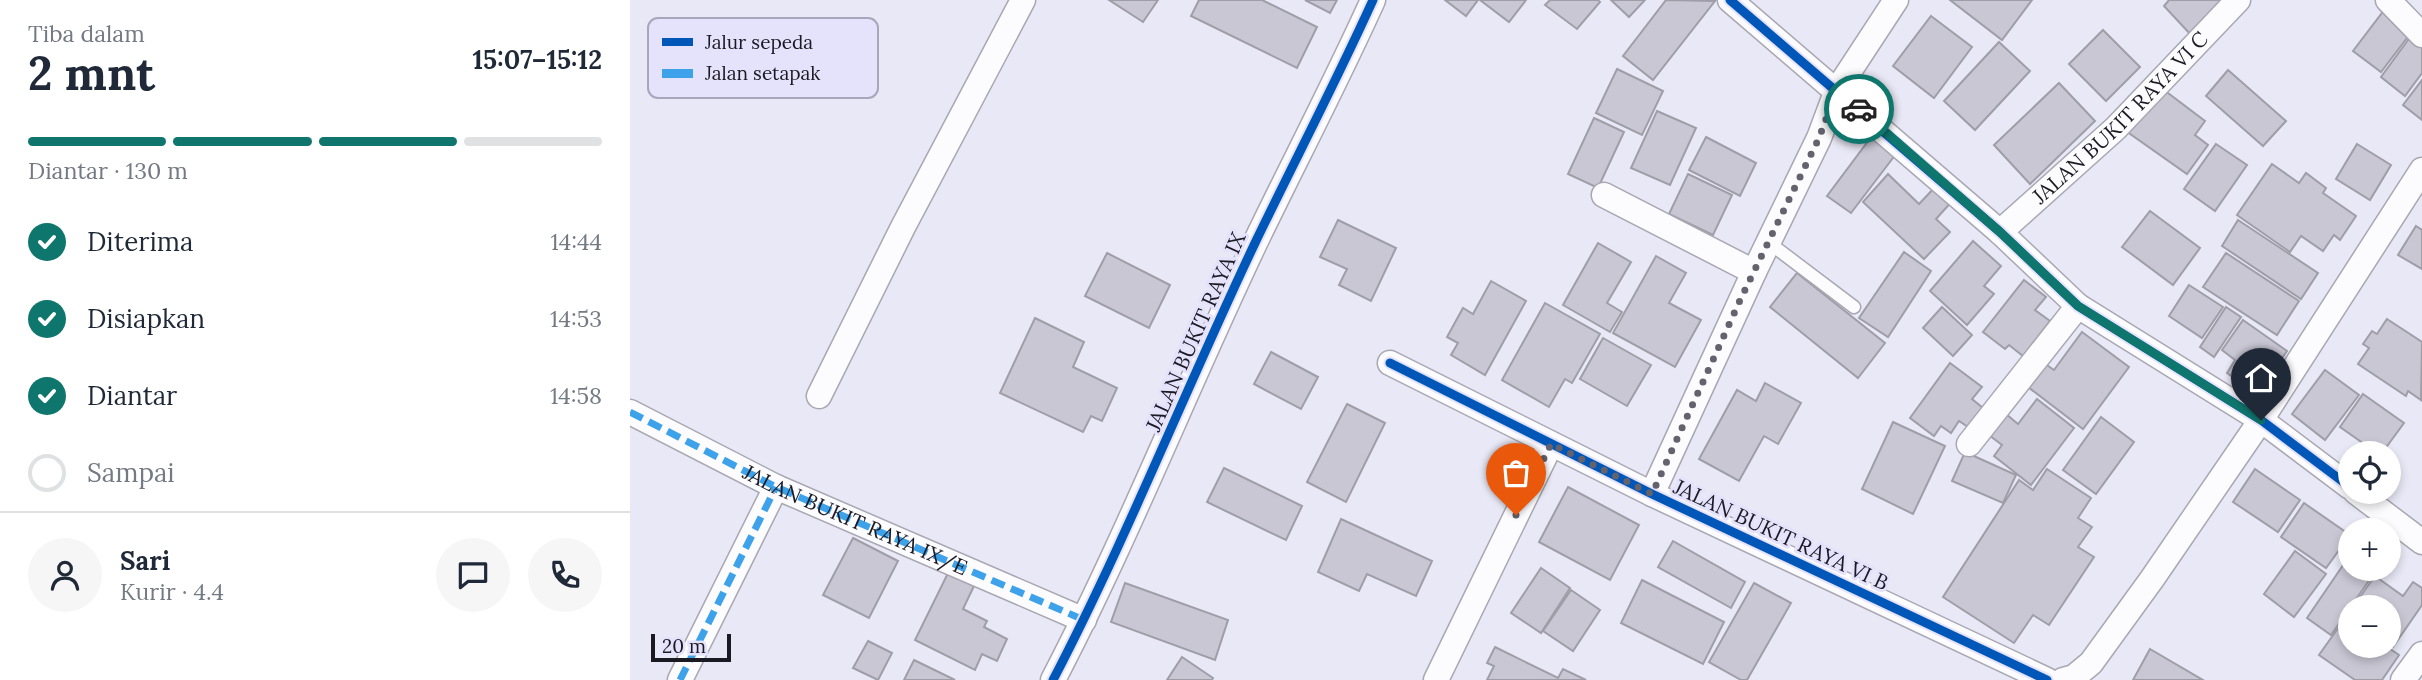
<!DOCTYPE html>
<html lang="id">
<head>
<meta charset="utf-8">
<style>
	body { margin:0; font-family:Lora,serif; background:#f6f6f7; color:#1f2937; height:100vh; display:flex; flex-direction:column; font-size:26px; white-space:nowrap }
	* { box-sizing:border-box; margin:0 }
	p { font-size:23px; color:#747a83 }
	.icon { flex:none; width:38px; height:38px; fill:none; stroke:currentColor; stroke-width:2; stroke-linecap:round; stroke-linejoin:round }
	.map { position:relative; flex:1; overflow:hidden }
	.side { display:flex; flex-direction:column; background:#fff; width:630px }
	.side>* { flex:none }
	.controls { position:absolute; left:1708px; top:441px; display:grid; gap:14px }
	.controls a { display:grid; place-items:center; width:63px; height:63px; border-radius:50%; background:#fff; box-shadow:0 4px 10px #0003; font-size:35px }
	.scale { position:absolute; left:21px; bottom:18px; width:80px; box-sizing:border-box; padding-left:7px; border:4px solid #1b1a23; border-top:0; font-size:19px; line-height:24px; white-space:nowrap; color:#1b1a23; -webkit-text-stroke:5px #e5e2fc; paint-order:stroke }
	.pin { position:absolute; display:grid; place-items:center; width:60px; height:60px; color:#fff; margin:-72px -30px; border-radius:50% 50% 50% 0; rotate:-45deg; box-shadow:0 0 7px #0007 }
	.pin .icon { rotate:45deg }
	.courier { position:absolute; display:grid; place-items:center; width:70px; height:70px; margin:-35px; border:5px solid #0f766e; border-radius:50%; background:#fff; color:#222; box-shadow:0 2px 9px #0007 }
	.summary em { font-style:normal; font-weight:800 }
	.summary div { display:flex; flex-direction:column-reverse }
	.summary { display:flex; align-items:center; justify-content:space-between; height:119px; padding:0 28px }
	h1 { font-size:46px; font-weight:800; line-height:52px }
	.bar { display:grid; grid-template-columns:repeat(4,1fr); gap:10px 7px; align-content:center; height:84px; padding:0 28px }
	.bar i { height:9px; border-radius:5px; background:#e0e1e3 }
	.bar .on { background:#0f766e }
	.bar p { grid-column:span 4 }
	.line { display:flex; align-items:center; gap:18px; padding:0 28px; border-top:2px solid #e0e1e3 }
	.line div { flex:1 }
	.round { display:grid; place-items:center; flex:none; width:74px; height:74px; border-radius:37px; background:#f6f6f7 }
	ol { padding:0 28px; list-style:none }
	li { display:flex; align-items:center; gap:21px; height:77px }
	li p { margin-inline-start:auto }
	li .icon { padding:7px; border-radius:50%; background:#0f766e; color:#fff; stroke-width:4 }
	li:last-child { color:#747a83 }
	li i { width:38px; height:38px; border:4px solid #e0e1e3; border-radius:50% }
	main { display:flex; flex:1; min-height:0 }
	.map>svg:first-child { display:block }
	.building { fill:#c9c7d4; stroke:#9f9ea8; stroke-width:2 }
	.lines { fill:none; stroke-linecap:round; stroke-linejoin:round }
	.service-casing { stroke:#a8a7b2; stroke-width:15 }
	.minor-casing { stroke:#a8a7b2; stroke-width:27 }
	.service { stroke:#fcfcfe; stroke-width:12 }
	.minor { stroke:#fcfcfe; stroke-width:24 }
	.quiet { stroke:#3da2ea; stroke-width:7; stroke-dasharray:14 7; stroke-linecap:butt }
	.cycleway-casing { stroke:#e5e2fc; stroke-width:13 }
	.cycleway { stroke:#0057b8; stroke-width:9 }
	.done { stroke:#63626d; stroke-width:7; stroke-dasharray:0 12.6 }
	.route { stroke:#0f766e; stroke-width:9 }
	.labels { text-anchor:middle; stroke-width:6; stroke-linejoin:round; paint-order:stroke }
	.street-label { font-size:21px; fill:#1b1a23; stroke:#e5e2fc }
	.key { fill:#e5e2fc; stroke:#a8a6bb; stroke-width:2 }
	.key-label { font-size:19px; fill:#1b1a23 }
</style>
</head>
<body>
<main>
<section class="side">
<div class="summary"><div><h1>2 mnt</h1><p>Tiba dalam</p></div><em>15:07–15:12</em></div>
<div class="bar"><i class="on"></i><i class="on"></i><i class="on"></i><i></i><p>Diantar · 130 m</p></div>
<ol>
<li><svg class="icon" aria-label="check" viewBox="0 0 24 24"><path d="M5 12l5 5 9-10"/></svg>Diterima<p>14:44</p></li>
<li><svg class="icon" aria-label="check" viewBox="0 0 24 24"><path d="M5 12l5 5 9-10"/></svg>Disiapkan<p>14:53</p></li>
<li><svg class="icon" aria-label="check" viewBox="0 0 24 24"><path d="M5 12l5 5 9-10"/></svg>Diantar<p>14:58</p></li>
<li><i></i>Sampai</li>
</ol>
<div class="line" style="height:126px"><a class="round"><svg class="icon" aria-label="person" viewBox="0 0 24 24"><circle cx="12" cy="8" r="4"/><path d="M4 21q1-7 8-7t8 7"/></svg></a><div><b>Sari</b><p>Kurir · 4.4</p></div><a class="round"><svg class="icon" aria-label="chat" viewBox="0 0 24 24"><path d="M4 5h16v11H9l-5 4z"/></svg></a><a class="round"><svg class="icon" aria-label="phone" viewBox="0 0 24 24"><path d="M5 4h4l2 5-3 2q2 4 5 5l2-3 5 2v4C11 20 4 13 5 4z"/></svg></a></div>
</section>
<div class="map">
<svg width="1792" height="680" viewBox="0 0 1792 680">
	<rect width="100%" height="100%" fill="#e9e8f6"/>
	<!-- building -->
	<g class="building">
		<polygon points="479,0 528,0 513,22"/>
		<polygon points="569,0 632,0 687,27 667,68 561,16"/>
		<polygon points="675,0 707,0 700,13"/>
		<polygon points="815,0 848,0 836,16"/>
		<polygon points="850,0 896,0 879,22"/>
		<polygon points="920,0 968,0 970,2 947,29 915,5"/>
		<polygon points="981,0 1015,0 999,17"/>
		<polygon points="1036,0 1085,1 1023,80 993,56"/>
		<polygon points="1320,0 1402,0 1372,40"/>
		<polygon points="1539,0 1600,0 1562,36 1534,6"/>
		<polygon points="1755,9 1783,30 1751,72 1723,51"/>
		<polygon points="1301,16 1342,47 1304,98 1263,66"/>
		<polygon points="1473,30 1510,67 1476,101 1439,64"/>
		<polygon points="1781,36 1792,45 1792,73 1775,96 1751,77"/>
		<polygon points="1369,42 1400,71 1345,130 1314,101"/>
		<polygon points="987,69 1033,91 1012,135 966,113"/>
		<polygon points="1598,70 1656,121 1633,146 1576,96"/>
		<polygon points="1792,80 1792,120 1773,105"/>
		<polygon points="1429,83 1465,121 1400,184 1364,145"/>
		<polygon points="1530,87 1575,121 1565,135 1578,145 1557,174 1496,131"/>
		<polygon points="1027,111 1066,128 1040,185 1001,168"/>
		<polygon points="964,118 994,132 968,188 938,174"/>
		<polygon points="1245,132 1269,150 1221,213 1197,196"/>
		<polygon points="1076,137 1126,163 1110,196 1059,170"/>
		<polygon points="1586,144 1617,165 1585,211 1554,189"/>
		<polygon points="1727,144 1761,165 1740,200 1706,179"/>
		<polygon points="1642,164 1669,183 1676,173 1696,188 1693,193 1726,216 1710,240 1704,235 1693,251 1671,236 1660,252 1607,215"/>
		<polygon points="1058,174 1102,195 1083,235 1039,214"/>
		<polygon points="1258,174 1289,204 1308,184 1324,199 1306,219 1320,232 1294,259 1233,202"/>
		<polygon points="1520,211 1570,248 1543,285 1492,247"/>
		<polygon points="708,220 766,248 741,301 709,285 717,269 690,257"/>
		<polygon points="1608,220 1688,273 1671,299 1592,246"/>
		<polygon points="1786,226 1792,230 1792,269 1768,255"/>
		<polygon points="1343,241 1371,266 1354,286 1364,294 1337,325 1300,291"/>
		<polygon points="968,243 1001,262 977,303 992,312 980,332 933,305"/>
		<polygon points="1274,252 1301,271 1258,337 1229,318"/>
		<polygon points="477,253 540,285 519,328 455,296"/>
		<polygon points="1596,253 1669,301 1647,335 1573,287"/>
		<polygon points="1026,256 1056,273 1039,303 1071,320 1045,367 983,333"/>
		<polygon points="1167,273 1255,343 1228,378 1140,307"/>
		<polygon points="1394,280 1416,297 1405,310 1420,321 1393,356 1379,345 1375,349 1353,332"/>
		<polygon points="861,281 896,301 855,375 821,355 828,343 817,337 833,308 843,314"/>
		<polygon points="1559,285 1593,307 1572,338 1539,316"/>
		<polygon points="915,303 970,334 942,383 935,379 919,407 872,380"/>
		<polygon points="1312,307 1342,335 1323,356 1293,328"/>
		<polygon points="1596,307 1611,317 1584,357 1570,347"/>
		<polygon points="405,318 454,342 443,367 487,388 472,421 461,416 453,432 370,393"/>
		<polygon points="1757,319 1792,342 1791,400 1778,391 1776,396 1728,364 1739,348 1733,344 1742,331 1747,334"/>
		<polygon points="1613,320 1657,351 1627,394 1597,373 1605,360 1592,350"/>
		<polygon points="1452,332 1499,367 1453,429 1394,384 1411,361 1424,370"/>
		<polygon points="973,338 1021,365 997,406 950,379"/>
		<polygon points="641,352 688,377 671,409 624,384"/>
		<polygon points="1320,363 1352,387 1342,399 1353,408 1338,427 1329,421 1321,433 1311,426 1304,436 1280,418"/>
		<polygon points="1695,370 1729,395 1695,440 1662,414"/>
		<polygon points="1135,383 1171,403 1148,444 1134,436 1109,481 1069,459 1107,390 1126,401"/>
		<polygon points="1733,394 1774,423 1752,453 1747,453 1710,427"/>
		<polygon points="1407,399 1444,428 1401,485 1364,456 1372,445 1359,435 1376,414 1388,424"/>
		<polygon points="717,404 755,423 716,502 677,482"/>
		<polygon points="1471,417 1504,442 1466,494 1433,470"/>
		<polygon points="1263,422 1315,446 1283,514 1232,489"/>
		<polygon points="1335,452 1386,475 1373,503 1322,481"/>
		<polygon points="594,468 672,506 656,540 577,502"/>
		<polygon points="1417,469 1461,498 1448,518 1462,527 1448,547 1464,557 1419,625 1403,615 1384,643 1313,597 1389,480 1403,490"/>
		<polygon points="1625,469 1670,500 1648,532 1603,502"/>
		<polygon points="938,487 1009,525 980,580 909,542"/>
		<polygon points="1674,503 1720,535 1696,568 1651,537"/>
		<polygon points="711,519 802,561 786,596 737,574 729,591 688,572"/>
		<polygon points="223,538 268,561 239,618 193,595"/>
		<polygon points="1043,541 1115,582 1101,608 1028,567"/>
		<polygon points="1665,551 1696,574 1664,617 1634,594"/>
		<polygon points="1720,555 1720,569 1747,569 1701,635 1677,618"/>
		<polygon points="911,568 940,588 911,633 881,613"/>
		<polygon points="318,573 344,586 333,609 357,621 354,627 377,639 367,661 352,654 345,670 285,640"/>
		<polygon points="1745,576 1773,596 1783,582 1792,588 1792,605 1763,647 1759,643 1759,607 1723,607"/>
		<polygon points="1012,580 1094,622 1073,664 991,623"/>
		<polygon points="495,583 598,620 585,660 481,622"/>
		<polygon points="1124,583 1161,603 1117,680 1111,680 1079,662"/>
		<polygon points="941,590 970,610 943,651 913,631"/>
		<polygon points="1716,617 1720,621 1720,646 1756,646 1769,655 1752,680 1725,680 1689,655"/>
		<polygon points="238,641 262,653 248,680 223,668"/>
		<polygon points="865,647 928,678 933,669 956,680 857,680 864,666 857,663"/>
		<polygon points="1520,649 1573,680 1503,680"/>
		<polygon points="552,657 583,678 582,680 537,680"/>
		<polygon points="284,660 325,680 274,680"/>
	</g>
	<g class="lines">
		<!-- service casing -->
		<g class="service-casing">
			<polyline id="service" points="1138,242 1224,307"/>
		</g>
		<!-- minor casing -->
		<g class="minor-casing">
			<g id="minor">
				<polyline points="1100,0 1370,232 1448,306 1631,420 1720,487"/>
				<polyline points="1758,0 1792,35"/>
				<polyline points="974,195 1124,272"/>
				<path id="s1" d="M1370,232L1486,128L1608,0"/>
				<polyline points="760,363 1022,494 1417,680"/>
				<polyline points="189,396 273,227 393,0"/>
				<path id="s2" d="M0,412L146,487L454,620"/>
				<polyline points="1339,444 1448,306"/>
				<polyline points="1726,492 1792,542"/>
				<polyline points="1022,494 1124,272 1189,138 1207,90 1266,0"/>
				<polyline points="50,680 146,487"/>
				<path d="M423,680C497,538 556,388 625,243C664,162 706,82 743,0"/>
				<polyline points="806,680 921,444"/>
				<polyline points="1433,680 1444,677 1461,663 1522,579 1631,420 1792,170"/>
				<polyline points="1773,680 1792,654"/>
			</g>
		</g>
		<!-- service -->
		<use href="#service" class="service"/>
		<!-- minor -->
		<use href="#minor" class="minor"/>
		<!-- quiet -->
		<g class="quiet">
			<polyline points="0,412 146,487 454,620"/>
			<polyline points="50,680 146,487"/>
		</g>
		<!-- cycleway casing -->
		<g class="cycleway-casing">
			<g id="cycleway">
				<polyline points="1100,0 1370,232 1448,306 1631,420 1720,487"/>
				<polyline points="760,363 1022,494 1417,680"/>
				<path d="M423,680C497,538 556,388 625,243C664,162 706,82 743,0"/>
			</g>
		</g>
		<!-- cycleway -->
		<use href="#cycleway" class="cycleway"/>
	</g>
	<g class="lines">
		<!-- done -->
		<polyline class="done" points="886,515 921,444 1022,494 1112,296 1189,138 1207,90 1229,109"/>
		<!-- route -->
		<polyline class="route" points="1229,109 1370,232 1448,306 1631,420"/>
	</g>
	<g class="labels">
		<!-- street labels -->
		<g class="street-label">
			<text dy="7" stroke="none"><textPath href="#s1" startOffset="166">JALAN BUKIT RAYA VI C</textPath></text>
			<text transform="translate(566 332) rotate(-66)" y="7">JALAN BUKIT RAYA IX</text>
			<text dy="7" stroke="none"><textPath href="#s2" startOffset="250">JALAN BUKIT RAYA IX/E</textPath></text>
			<text transform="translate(1151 535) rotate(25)" y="7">JALAN BUKIT RAYA VI B</text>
		</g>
	</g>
	<!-- legend -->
	<rect x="18" y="18" width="230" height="80" rx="10" class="key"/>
	<rect x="32" y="38" width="31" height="8" fill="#0057b8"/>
	<rect x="32" y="69" width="31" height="9" fill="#3da2ea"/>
	<g class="key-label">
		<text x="75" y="49">Jalur sepeda</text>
		<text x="75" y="80">Jalan setapak</text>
	</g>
</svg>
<div class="controls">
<a><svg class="icon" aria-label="locate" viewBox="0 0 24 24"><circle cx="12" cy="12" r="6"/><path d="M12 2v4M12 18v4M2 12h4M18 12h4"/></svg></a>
<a>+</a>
<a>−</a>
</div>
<div class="scale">20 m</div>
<div class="pin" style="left:886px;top:515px;background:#ea580c"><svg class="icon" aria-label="bag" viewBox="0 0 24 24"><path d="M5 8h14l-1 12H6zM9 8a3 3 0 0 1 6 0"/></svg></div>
<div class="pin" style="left:1631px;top:420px;background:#1f2937"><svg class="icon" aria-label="home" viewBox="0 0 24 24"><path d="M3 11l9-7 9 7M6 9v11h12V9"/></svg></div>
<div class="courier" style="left:1229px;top:109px"><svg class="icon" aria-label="car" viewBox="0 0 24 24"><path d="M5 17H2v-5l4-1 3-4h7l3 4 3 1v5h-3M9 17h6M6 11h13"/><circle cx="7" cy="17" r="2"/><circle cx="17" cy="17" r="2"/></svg></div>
</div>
</main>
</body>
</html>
